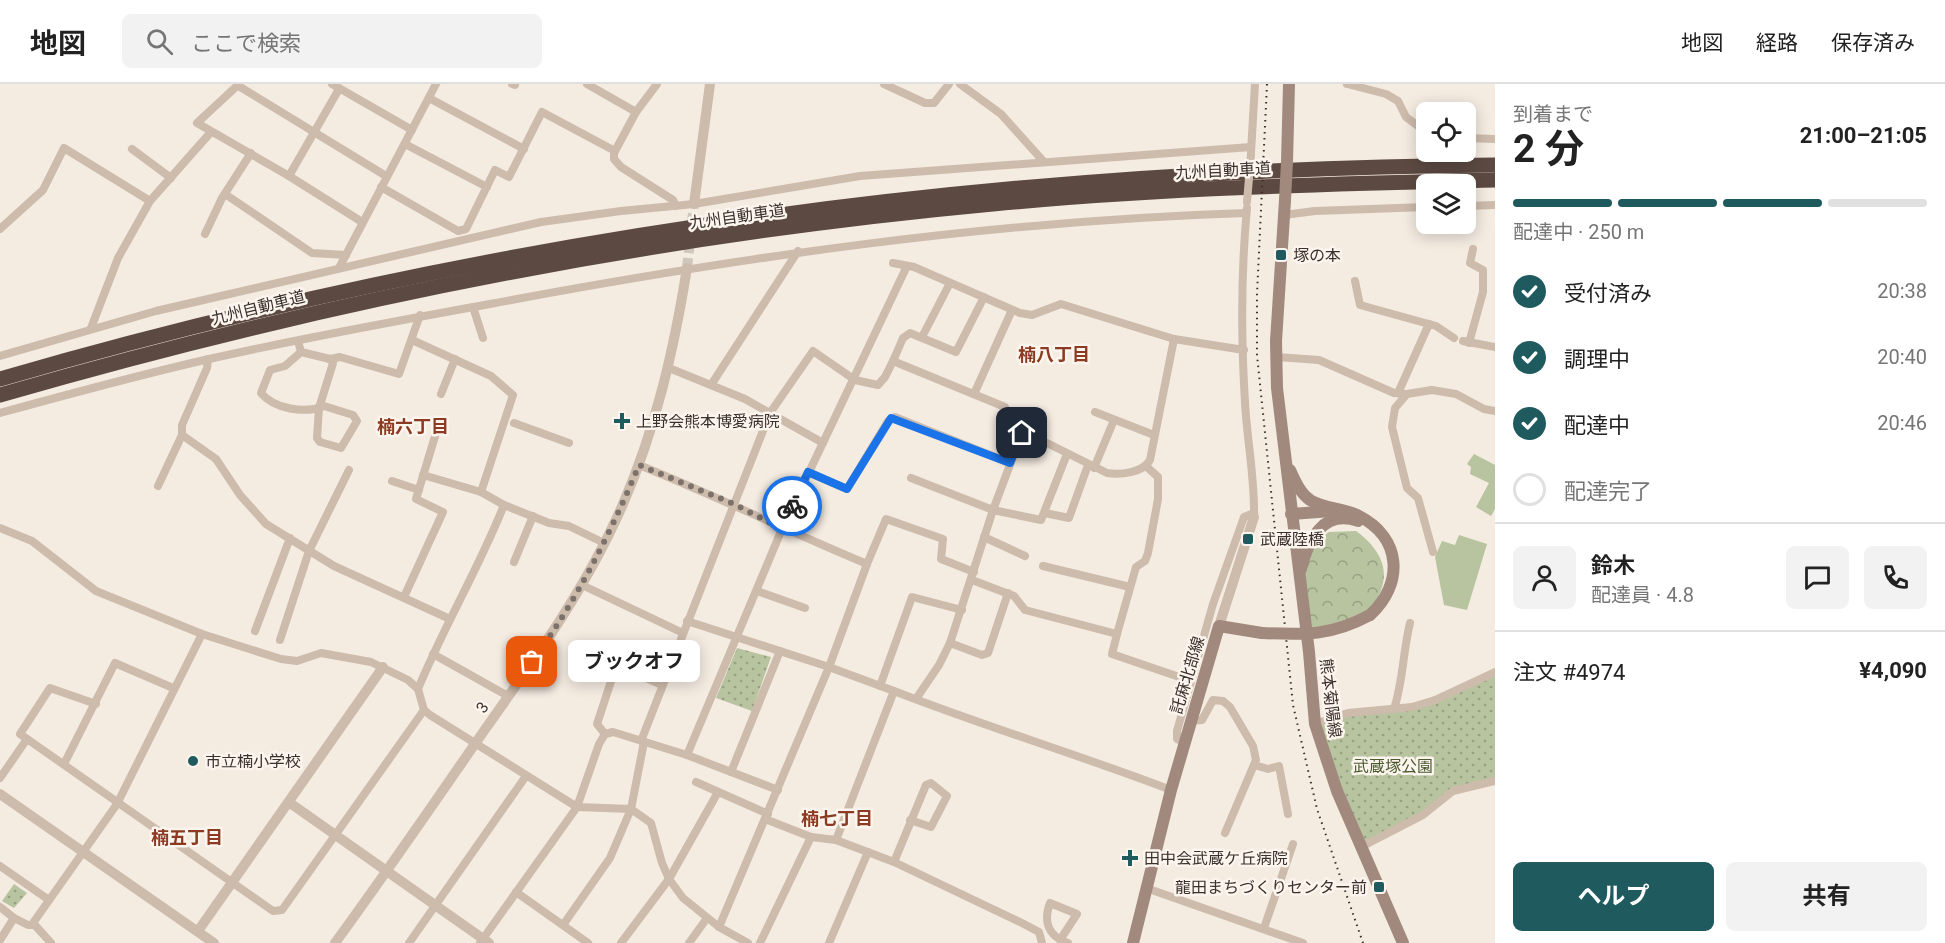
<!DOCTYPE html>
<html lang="ja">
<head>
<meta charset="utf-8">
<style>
	body { margin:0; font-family:Roboto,"Noto Sans JP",sans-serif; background:#f2f2f2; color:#222; height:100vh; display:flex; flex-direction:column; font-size:22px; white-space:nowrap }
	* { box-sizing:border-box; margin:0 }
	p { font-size:20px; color:#767676 }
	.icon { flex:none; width:33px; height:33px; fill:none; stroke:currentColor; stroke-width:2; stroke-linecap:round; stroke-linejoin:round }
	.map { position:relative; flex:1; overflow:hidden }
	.drawer { display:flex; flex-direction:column; background:#fff; width:450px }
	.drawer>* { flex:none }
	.tools { position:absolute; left:1416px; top:18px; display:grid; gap:12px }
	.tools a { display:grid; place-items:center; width:60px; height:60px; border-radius:9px; background:#fff; box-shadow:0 3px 15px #0003; font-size:30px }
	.pin { position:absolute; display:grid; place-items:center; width:51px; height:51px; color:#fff; margin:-26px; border-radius:12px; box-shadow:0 3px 9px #0006 }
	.courier { position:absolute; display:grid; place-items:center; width:60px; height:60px; margin:-30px; border:4px solid #1a73e8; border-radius:50%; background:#fff; color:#222; box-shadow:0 2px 8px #0007 }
	.bubble { position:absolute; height:42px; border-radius:9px; background:#fff; box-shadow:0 3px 15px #0003; font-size:20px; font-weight:700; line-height:42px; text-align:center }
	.summary em { font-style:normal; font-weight:700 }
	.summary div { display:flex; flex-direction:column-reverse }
	.summary { display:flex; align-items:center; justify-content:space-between; height:102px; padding:0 18px }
	h1 { font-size:39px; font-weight:700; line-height:45px }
	.bar { display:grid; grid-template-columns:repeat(4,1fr); gap:9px 6px; align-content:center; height:72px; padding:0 18px }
	.bar i { height:8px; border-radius:4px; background:#e0e0e0 }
	.bar .on { background:#1f5a5e }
	.bar p { grid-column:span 4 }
	.line { display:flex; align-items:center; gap:15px; padding:0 18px; border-top:2px solid #e0e0e0 }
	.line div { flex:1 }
	.round { display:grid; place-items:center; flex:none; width:63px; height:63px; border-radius:9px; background:#f2f2f2 }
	ol { padding:0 18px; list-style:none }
	li { display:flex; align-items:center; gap:18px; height:66px }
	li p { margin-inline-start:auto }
	li .icon { padding:6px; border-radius:50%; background:#1f5a5e; color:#fff; stroke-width:4 }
	li:last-child { color:#767676 }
	li i { width:33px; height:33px; border:3px solid #e0e0e0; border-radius:50% }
	.cta { display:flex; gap:12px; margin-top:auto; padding:12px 18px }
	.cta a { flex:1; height:69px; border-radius:9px; background:#1f5a5e; color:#fff; font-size:24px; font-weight:700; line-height:69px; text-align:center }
	.cta a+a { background:#f2f2f2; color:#222 }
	header { display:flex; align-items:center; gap:36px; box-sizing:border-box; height:84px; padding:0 30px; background:#fff; border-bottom:2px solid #e0e0e0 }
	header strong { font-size:28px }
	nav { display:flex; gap:33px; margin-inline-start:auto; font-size:21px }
	.search { width:420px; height:54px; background:#f2f2f2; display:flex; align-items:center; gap:15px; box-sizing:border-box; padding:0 21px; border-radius:9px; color:#767676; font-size:22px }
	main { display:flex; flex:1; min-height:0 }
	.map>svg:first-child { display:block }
	.green { fill:url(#green-dots) }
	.forest { fill:url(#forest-crowns) }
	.pitch { fill:#b8c4a0 }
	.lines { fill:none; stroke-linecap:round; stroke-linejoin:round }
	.tertiary-tunnel { stroke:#cfc6bd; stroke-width:10; stroke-dasharray:10 5; stroke-linecap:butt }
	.minor { stroke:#cdbbac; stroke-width:8 }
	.tertiary { stroke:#cdbbac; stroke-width:10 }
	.secondary { stroke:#a18a7d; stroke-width:12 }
	.motorway { stroke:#5c4a42; stroke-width:15 }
	.rail { stroke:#3b302b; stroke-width:2; stroke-dasharray:1.5 4.5; stroke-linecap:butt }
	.minor-bridge { stroke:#cdbbac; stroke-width:8 }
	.secondary-bridge { stroke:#a18a7d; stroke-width:12 }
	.done { stroke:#7c716b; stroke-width:6; stroke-dasharray:0 10.8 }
	.route { stroke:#1a73e8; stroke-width:8 }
	.poi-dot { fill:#1f5a5e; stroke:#fbf5ee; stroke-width:2 }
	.labels { text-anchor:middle; stroke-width:5; stroke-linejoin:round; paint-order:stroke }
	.street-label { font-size:16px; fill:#3b302b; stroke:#fbf5ee }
	.poi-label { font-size:16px; fill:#3b302b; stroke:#fbf5ee; text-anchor:start }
	.park-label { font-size:16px; fill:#4a5a2e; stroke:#fbf5ee }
	.neighbourhood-label { font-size:18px; font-weight:bold; fill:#8c3b22; stroke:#fbf5ee }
</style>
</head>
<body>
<header>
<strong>地図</strong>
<div class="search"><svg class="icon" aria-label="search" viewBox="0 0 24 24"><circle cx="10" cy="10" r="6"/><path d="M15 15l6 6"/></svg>ここで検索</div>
<nav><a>地図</a><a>経路</a><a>保存済み</a></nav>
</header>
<main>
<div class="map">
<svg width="1495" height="859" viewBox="0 0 1495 859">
	<defs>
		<pattern id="green-dots" width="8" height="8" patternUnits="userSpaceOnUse" patternTransform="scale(1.5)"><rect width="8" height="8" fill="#b8c4a0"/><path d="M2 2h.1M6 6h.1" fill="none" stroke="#97a083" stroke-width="1.8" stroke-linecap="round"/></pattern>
		<pattern id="forest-crowns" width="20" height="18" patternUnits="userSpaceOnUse" patternTransform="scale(1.5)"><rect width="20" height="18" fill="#b8c4a0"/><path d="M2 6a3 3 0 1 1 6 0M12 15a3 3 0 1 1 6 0" fill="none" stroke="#97a083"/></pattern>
	</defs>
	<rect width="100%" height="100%" fill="#f4ebe1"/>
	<!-- green -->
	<g class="green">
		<polygon points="737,564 771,573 752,627 716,614"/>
		<polygon points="1495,588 1495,697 1453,707 1423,731 1361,763 1315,640 1348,629 1412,623"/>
		<polygon points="14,800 27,809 14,824 2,817"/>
	</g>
	<!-- forest -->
	<path class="forest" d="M1356,447C1378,463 1392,485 1379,511C1378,515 1376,521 1373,524C1356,539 1332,545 1311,546L1303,494L1311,460L1329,448Z"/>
	<!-- pitch -->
	<g class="pitch">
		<polygon points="1474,370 1495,381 1495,425 1491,432 1476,423 1489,399 1470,390 1471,383 1467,380"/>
		<polygon points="1459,451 1487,460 1467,526 1444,521 1435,473 1442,457 1455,461"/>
	</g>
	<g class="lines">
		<!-- tertiary-tunnel -->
		<polyline class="tertiary-tunnel" points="687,184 694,120"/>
		<!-- minor -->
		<g class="minor">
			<polyline points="239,0 197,39 289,92 362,138"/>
			<polyline points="332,0 412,46"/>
			<polyline points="512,0 515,1"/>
			<polyline points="587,0 636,28"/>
			<polyline points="657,0 636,28 614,69 614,75 621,83 673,116 676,122"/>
			<polyline points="884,0 925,19 934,19 949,0"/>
			<polyline points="960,0 1001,30 1044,78"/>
			<polyline points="1347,0 1386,10 1398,17 1406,33 1426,48"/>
			<polyline points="237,1 386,92"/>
			<polyline points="429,14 524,65"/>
			<polyline points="1466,54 1495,55"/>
			<polyline points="405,60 487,103"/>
			<polyline points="132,65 171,94"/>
			<polyline points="1251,68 1255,0"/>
			<polyline points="289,92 339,5"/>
			<polyline points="381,103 458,147 466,145 495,86 509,93 542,28 615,67"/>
			<polyline points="225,110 312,169 346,171"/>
			<polyline points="1466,122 1495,121"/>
			<path d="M1247,124C1241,188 1241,254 1245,318C1247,357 1255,394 1254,433"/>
			<polyline points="1284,131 1315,127 1426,123"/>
			<polyline points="0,145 43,106 64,64 150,117"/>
			<polyline points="205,150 222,114 251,69"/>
			<polyline points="893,179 914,183 1020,229 1032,231 1061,220 1174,255 1244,266"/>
			<polyline points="339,184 436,0"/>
			<polyline points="1355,197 1360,221 1436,242 1454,254"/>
			<polyline points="473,223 483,254"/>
			<polyline points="91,244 118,174 150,117 211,48"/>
			<polyline points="922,253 950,199"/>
			<polyline points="412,256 491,292 513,311 481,408"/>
			<path d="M298,257L301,268L330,275L333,279L319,324L317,354L320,358L341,364L357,337L353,331L324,322C305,330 274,325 261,309L270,286L285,282L301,268"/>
			<polyline points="1463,257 1495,263"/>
			<polyline points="1469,259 1483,208 1483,186 1470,179 1473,165"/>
			<polyline points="0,272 156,227 541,138 621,127 694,120 860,92 1251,63"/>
			<polyline points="1277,273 1319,276 1394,309 1407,310"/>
			<polyline points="208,275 207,284 182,341 182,351 216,375 240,411 266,440 334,482 450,535"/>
			<polyline points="330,275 340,273 399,290 420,231"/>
			<polyline points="893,277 903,254 910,249 956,268 984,213"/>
			<polyline points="669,284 745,315 823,359"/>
			<polyline points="711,301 798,167"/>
			<polyline points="1398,309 1429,240"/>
			<polyline points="441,310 455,275"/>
			<polyline points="974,310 1012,226"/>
			<polyline points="1095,328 1154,351"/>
			<path d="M0,329C69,310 139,291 209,275C302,254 396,237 490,220C740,173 991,137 1246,129"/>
			<polyline points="514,339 569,359"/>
			<path d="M639,381C716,412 790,448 867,480L829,583L719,843"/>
			<polyline points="1094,384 1114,336"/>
			<polyline points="808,388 847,405 888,337 895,333 1010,379"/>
			<polyline points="911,394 993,426 1041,436 1067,370"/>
			<polyline points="392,397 419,406"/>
			<polyline points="158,402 182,351"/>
			<polyline points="504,421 549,439 569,442 604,459"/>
			<polyline points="1045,429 1069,434 1088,381"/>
			<polyline points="0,444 32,457 96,507 202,550 281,575 297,577 321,569 371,578 408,596 418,605 424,626 430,631 577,723 631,725 651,739 662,779 669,795 683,814 719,843 748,859"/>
			<polyline points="984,453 1025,472"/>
			<polyline points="1433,468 1418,414 1407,404 1392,343 1395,324 1407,310 1432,306 1456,310 1484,325 1495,327"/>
			<polyline points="514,478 533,432"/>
			<polyline points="867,480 886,435 943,455 941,475 974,488"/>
			<polyline points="1043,482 1130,503"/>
			<polyline points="972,496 1014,512 1025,526 1117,550 1112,570 1191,597"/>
			<polyline points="582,501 683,549"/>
			<polyline points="757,507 805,524"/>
			<polyline points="404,513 443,428 416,415 436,349"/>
			<polyline points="687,537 829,583 894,607"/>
			<polyline points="255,547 290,454"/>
			<polyline points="1117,550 1136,483 1145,477 1148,469 1158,415 1158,393 1146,382"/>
			<polyline points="280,556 309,467 349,386"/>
			<polyline points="950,559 982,571 988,569 1008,509"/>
			<polyline points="433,570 508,612"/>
			<polyline points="880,602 912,513 962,526"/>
			<path d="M418,605C444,542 479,484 504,421L481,408L423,391"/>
			<polyline points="916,615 939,581 950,559 993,426 1022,349"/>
			<polyline points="96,620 50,604 20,650 273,827 282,826 424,626"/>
			<path d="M1394,625C1403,598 1403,567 1410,539"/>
			<polyline points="1190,637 1202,636 1213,616 1223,617 1230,623 1253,662 1256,676 1225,749"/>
			<polyline points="1315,640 1348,629 1412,623 1435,616 1495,588"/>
			<polyline points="605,650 597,640 615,585 621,583 662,601"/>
			<path d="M641,657L770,329L813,267L855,296L878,301L885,293L893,277L1005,323L1018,348L1041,356L1107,389C1120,391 1143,389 1150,376L1174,255"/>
			<polyline points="1184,658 1177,655 1177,647 1213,520 1244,433 1254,429"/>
			<polyline points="687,671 782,445 907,182"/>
			<polyline points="64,680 115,579 173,604"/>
			<polyline points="1254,681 1268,685 1279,682 1288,730"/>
			<polyline points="731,688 780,567"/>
			<polyline points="0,694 27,655"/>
			<polyline points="696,698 768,730"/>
			<polyline points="765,735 811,753"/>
			<path d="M836,756L894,607C986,643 1080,671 1171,706"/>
			<polyline points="1361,763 1423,731 1453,707 1495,697"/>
			<polyline points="894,778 926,701 931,699 947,712 931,743 910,736"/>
			<polyline points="0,782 49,816"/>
			<polyline points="1146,804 1303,859"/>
			<polyline points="516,808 588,859"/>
			<polyline points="0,823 14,834"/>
			<polyline points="563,841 610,774 631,725 644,658"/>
			<polyline points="1264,844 1293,760"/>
			<polyline points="0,856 14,834 28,841 33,841"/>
			<path d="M1060,856L1077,830L1050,819C1043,838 1048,852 1068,859"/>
			<polyline points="51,859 33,839 117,720 202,550"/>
			<polyline points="409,859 526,692"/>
			<polyline points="480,859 577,723 599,660 605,650 613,648 687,671 778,706"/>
			<polyline points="621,859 669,795 718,708"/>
			<polyline points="689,859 707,834"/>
			<polyline points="760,859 811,753 836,756 894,778 1022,839 1039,848 1042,859"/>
			<polyline points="829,859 868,768"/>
		</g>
		<!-- tertiary -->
		<g class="tertiary">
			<polyline points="694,120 710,0"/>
			<polyline points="1219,542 1254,433"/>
			<polyline points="0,710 214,859"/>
			<polyline points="290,719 489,859"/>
			<polyline points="198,847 383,583"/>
			<path d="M335,859C387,788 436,716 486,644C537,572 588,501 623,420C656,344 674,265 687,184"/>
		</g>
		<!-- secondary -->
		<g class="secondary">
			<polyline points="1287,78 1289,0"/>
			<polyline points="1285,116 1276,257 1277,304 1309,568 1315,640 1337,707 1403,859"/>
			<path d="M1290,386C1295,397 1300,409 1310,416C1324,425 1344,424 1359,432C1402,454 1404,500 1370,531"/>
			<polyline points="1291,430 1332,427"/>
			<path d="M1301,485C1308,457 1323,424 1358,437"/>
			<polyline points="1133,859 1171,706 1219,542 1262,549"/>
		</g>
		<!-- motorway -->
		<g class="motorway">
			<path d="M0,295C488,153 987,85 1495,81"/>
			<path d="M0,311C325,217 656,151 993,120C1160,104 1327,100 1495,96"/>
		</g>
		<!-- rail -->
		<polyline class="rail" points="1267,0 1257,210 1257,271 1293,621 1317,725 1363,859"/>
		<!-- minor-bridge -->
		<polyline class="minor-bridge" points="1247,118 1251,70"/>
		<!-- secondary-bridge -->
		<g class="secondary-bridge">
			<polyline points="1285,116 1287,78"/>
			<path d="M1262,549C1305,551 1331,552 1370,531"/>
		</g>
	</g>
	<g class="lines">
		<!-- done -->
		<path class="done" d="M532,578C576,517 610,451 639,381L734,420L782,445L792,422"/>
		<!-- route -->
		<polyline class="route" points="792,422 808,388 847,405 891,334 1010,379 1022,349"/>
	</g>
	<!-- markers -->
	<g class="poi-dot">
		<rect x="1275" y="165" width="12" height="12" rx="3"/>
		<path d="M619 328h6v6h6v6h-6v6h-6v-6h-6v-6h6z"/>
		<rect x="1242" y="449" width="12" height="12" rx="3"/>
		<circle cx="193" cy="677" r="6"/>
		<path d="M1127 765h6v6h6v6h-6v6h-6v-6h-6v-6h6z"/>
		<rect x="1373" y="797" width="12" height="12" rx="3"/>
	</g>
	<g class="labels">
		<!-- street labels -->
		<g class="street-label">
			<text transform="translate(1223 86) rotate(-3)" y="6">九州自動車道</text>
			<text transform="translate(737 132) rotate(-8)" y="6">九州自動車道</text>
			<text transform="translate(258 223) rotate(-14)" y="6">九州自動車道</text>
			<text transform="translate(1187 591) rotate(-73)" y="6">託麻北部線</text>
			<text transform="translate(1331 614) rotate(83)" y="6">熊本菊陽線</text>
			<text transform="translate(482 623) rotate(-55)" y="6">3</text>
		</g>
		<!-- poi labels -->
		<g class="poi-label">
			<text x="1293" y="177">塚の本</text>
			<text x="636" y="343">上野会熊本博愛病院</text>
			<text x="1260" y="461">武蔵陸橋</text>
			<text x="205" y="683">市立楠小学校</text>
			<text x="1144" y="780">田中会武蔵ケ丘病院</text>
			<text x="1367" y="809" text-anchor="end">龍田まちづくりセンター前</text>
		</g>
		<!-- park labels -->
		<g class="park-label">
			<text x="1393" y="688">武蔵塚公園</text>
		</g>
		<!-- neighbourhood labels -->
		<g class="neighbourhood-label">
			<text x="1054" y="277">楠八丁目</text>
			<text x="413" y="349">楠六丁目</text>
			<text x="837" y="741">楠七丁目</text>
			<text x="187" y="760">楠五丁目</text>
		</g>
	</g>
</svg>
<div class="tools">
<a><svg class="icon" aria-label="locate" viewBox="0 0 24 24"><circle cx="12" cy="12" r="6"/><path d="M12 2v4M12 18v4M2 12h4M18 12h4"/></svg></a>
<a><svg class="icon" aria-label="layers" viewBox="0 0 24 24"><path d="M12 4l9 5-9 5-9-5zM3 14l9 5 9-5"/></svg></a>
</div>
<div class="pin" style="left:532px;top:578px;background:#ea580c"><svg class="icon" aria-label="bag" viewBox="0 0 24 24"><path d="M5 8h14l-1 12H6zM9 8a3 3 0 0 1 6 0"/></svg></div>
<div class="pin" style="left:1022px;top:349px;background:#1f2937"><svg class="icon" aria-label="home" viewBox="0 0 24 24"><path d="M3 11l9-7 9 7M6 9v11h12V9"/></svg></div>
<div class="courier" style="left:792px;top:422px"><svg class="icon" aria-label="bike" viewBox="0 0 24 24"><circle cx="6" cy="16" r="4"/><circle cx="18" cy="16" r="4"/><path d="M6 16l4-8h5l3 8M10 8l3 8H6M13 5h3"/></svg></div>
<div class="bubble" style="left:568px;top:556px;width:132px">ブックオフ</div>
</div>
<section class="drawer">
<div class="summary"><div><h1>2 分</h1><p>到着まで</p></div><em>21:00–21:05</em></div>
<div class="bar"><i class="on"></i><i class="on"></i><i class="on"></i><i></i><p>配達中 · 250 m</p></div>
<ol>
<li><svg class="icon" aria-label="check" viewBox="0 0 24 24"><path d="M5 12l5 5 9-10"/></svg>受付済み<p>20:38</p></li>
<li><svg class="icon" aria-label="check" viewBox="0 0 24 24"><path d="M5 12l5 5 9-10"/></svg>調理中<p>20:40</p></li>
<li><svg class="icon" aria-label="check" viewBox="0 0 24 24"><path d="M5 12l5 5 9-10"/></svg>配達中<p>20:46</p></li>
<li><i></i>配達完了</li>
</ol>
<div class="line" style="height:108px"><a class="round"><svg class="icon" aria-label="person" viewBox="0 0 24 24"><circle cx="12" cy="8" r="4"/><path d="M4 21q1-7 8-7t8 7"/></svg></a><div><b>鈴木</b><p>配達員 · 4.8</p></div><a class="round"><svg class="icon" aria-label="chat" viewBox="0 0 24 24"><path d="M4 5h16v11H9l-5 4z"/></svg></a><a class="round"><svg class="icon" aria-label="phone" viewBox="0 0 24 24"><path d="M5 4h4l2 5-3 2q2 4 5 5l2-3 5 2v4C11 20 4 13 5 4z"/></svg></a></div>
<div class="line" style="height:78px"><div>注文 #4974</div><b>¥4,090</b></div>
<div class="cta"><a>ヘルプ</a><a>共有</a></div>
</section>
</main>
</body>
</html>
